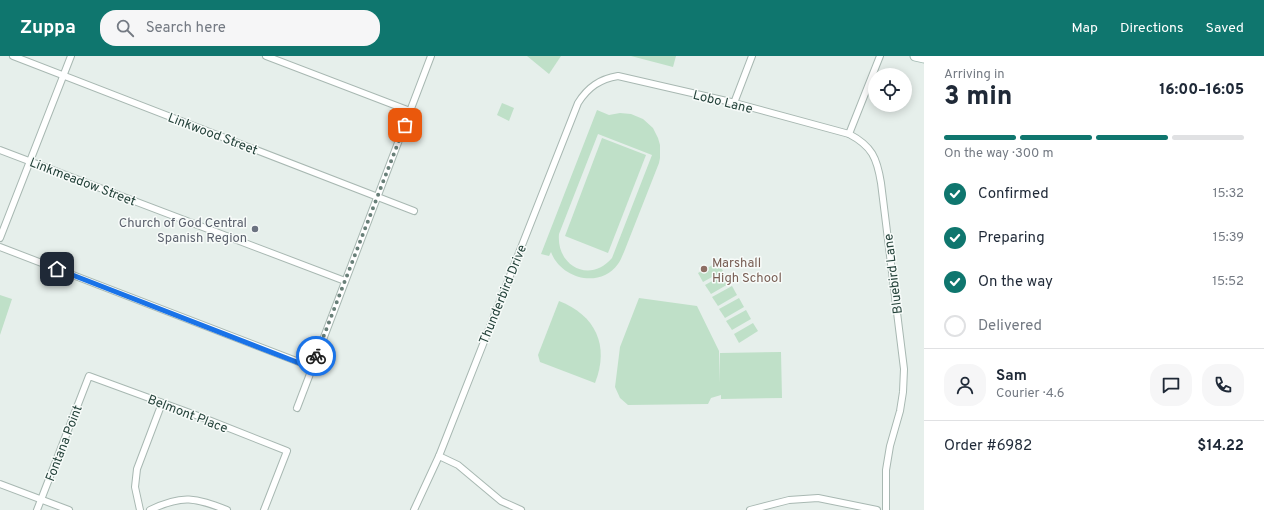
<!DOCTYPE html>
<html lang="en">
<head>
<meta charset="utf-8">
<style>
	body { margin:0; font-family:Overpass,sans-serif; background:#f6f6f7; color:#1f2937; height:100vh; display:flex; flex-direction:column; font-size:15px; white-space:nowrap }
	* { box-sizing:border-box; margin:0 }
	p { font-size:13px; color:#747a83 }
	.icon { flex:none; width:22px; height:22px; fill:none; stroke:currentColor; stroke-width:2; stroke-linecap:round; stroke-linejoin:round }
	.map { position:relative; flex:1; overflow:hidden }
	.sheet { display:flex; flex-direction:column; background:#fff; width:340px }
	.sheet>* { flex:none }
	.fabs { position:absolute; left:868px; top:12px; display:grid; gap:8px }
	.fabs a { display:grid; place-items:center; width:44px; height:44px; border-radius:50%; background:#fff; box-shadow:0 2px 10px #0003; font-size:20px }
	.pin { position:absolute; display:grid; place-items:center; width:34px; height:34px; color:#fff; margin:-17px; border-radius:8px; box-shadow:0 2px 6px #0006 }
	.courier { position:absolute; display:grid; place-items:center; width:40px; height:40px; margin:-20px; border:3px solid #1a73e8; border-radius:50%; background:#fff; color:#222; box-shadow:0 1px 5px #0007 }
	.overview em { font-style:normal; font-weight:800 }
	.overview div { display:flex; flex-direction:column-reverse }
	.overview { display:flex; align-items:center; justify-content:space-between; height:68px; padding:0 20px }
	h1 { font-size:26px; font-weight:800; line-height:30px }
	.bar { display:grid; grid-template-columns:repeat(4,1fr); gap:6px 4px; align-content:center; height:48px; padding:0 20px }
	.bar i { height:5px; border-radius:3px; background:#e0e1e3 }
	.bar .current { background:#0f766e }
	.bar p { grid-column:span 4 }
	.line { display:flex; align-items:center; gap:10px; padding:0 20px; border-top:1px solid #e0e1e3 }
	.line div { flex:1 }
	.round { display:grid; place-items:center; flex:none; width:42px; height:42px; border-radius:16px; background:#f6f6f7 }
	ol { padding:0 20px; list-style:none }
	li { display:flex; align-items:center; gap:12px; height:44px }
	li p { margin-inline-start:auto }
	li .icon { padding:4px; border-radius:50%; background:#0f766e; color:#fff; stroke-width:4 }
	li:last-child { color:#747a83 }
	li i { width:22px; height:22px; border:2px solid #e0e1e3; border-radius:50% }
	header { display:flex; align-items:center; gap:24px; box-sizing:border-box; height:56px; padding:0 20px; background:#0f766e; color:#fff }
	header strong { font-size:19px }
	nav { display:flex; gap:22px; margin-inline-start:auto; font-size:14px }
	.search { width:280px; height:36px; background:#f6f6f7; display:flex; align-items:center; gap:10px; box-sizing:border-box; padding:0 14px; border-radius:16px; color:#747a83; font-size:15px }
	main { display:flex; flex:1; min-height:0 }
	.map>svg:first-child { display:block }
	.green { fill:#bfe0c8; fill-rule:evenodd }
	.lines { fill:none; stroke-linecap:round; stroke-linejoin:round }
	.street-casing { stroke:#a8b8b2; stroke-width:8 }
	.secondary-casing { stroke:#a4bbb3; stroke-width:11 }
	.street { stroke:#fff; stroke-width:6 }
	.secondary { stroke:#fff; stroke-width:9 }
	.done { stroke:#687f78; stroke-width:4; stroke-dasharray:0 7.2 }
	.route { stroke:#1a73e8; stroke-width:5 }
	.worship-dot { fill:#6b7280; stroke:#f7fbf9; stroke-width:1.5 }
	.education-dot { fill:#8d6e63; stroke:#f7fbf9; stroke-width:1.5 }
	.labels { text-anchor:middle; stroke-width:3; stroke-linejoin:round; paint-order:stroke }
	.street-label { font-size:13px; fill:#24423a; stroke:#f7fbf9 }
	.worship-label { font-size:13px; fill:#5b616d; stroke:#f7fbf9; text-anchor:end }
	.education-label { font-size:13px; fill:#785e54; stroke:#f7fbf9; text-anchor:start }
</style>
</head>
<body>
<header>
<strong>Zuppa</strong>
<div class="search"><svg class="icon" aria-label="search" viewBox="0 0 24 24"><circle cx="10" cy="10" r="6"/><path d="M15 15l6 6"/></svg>Search here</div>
<nav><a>Map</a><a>Directions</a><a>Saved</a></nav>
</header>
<main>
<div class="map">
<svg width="924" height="454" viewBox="0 0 924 454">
	<rect width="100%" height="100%" fill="#e6efeb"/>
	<!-- green -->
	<g class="green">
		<polygon points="527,0 561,0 549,18"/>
		<polygon points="631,0 676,0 673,11"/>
		<polygon points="502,47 514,52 509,65 497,59"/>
		<path d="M597,54L609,59L620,57L631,58L643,63L653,72L658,82L660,89V102L659,107L624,196C622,200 621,204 618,208C600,233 561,223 551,196L549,200L541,198ZM598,78L652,99L612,202C590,228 556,210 559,178Z"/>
		<polygon points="602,82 646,99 608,197 565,180"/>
		<polygon points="718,206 723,215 703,226 698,217"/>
		<polygon points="725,218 730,227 711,238 705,229"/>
		<polygon points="732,230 737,239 718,250 712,241"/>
		<polygon points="0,239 12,243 0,279"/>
		<polygon points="639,242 697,250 719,295 720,327 720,297 781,296 782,342 721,343 721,339 711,342 708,348 628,349 620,342 615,331 620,291"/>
		<polygon points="739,242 744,251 725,262 719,253"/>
		<path d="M559,245C595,259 610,289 595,327L540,306L538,299Z"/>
		<polygon points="746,254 751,263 732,274 726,265"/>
		<polygon points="753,267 758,275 739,287 734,278"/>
	</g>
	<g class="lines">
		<!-- street casing -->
		<g class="street-casing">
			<g id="street">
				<polyline points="13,0 414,155"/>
				<polyline points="266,0 410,55"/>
				<polyline points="734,47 752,0"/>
				<polyline points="849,78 880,0"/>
				<polyline points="0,94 345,225"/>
				<polyline points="0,182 71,0"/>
				<polyline points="0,191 312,311"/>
				<polyline points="297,352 431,0"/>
				<polyline points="439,400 458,409 501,445 521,454"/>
				<polyline points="0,428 69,454"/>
				<polyline points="37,454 89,320 201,361 287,395 264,454"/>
				<polyline points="140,454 135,431 137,413 162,347"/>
				<path d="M150,454C183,438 195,442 227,454"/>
				<path d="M414,454L439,400L578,47C588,31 600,23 618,20L731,46L849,78C872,90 877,102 881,127L904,313L903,336L900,355L890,390L886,414V454"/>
				<polyline points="750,454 789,444 818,442 877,454"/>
			</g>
		</g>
		<!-- secondary casing -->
		<g class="secondary-casing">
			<polyline id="secondary" points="915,0 924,2"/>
		</g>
		<!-- street -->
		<use href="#street" class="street"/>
		<!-- secondary -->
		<use href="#secondary" class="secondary"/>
	</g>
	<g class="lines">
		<!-- done -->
		<polyline class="done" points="316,300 405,69"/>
		<!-- route -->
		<polyline class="route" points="57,213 312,312 316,300"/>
	</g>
	<!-- markers -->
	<circle class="worship-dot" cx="255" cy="173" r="4"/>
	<circle class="education-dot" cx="704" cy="213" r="4"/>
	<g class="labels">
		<!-- street labels -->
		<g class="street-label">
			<text transform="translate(723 45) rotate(14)" y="5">Lobo Lane</text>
			<text transform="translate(213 77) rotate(21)" y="5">Linkwood Street</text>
			<text transform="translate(83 125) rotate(21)" y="5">Linkmeadow Street</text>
			<text transform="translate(892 218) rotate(-97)" y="5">Bluebird Lane</text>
			<text transform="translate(502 238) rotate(-68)" y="5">Thunderbird Drive</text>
			<text transform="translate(188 357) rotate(21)" y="5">Belmont Place</text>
			<text transform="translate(63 387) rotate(-69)" y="5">Fontana Point</text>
		</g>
		<!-- worship labels -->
		<g class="worship-label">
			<text x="247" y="171">Church of God Central<tspan x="247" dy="15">Spanish Region</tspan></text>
		</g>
		<!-- education labels -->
		<g class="education-label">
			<text x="712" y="211">Marshall<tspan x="712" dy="15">High School</tspan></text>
		</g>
	</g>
</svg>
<div class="fabs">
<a><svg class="icon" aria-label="locate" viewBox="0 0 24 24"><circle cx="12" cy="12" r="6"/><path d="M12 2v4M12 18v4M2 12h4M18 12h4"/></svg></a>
</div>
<div class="pin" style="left:405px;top:69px;background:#ea580c"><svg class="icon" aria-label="bag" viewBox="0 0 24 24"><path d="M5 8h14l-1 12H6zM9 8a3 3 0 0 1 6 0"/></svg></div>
<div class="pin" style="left:57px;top:213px;background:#1f2937"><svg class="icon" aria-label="home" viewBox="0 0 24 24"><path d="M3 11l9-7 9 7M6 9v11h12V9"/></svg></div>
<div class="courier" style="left:316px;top:300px"><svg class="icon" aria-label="bike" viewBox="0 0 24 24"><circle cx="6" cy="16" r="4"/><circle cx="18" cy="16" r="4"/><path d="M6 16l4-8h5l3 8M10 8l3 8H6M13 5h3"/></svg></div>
</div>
<section class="sheet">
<div class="overview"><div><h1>3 min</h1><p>Arriving in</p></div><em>16:00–16:05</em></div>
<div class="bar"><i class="current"></i><i class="current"></i><i class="current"></i><i></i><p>On the way · 300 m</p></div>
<ol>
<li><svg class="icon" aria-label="check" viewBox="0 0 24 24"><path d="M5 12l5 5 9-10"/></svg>Confirmed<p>15:32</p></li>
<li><svg class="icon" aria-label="check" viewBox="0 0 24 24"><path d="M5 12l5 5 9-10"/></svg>Preparing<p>15:39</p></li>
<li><svg class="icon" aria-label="check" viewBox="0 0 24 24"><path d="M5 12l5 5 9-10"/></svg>On the way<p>15:52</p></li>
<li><i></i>Delivered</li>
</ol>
<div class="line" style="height:72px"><a class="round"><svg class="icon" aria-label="person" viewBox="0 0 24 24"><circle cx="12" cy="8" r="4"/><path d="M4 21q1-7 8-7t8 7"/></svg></a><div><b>Sam</b><p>Courier · 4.6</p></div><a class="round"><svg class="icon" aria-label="chat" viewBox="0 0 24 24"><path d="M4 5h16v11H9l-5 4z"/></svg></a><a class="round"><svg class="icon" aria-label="phone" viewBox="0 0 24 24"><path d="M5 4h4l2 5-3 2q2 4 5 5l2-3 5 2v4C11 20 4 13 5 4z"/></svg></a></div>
<div class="line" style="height:52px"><div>Order #6982</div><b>$14.22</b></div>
</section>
</main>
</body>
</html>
